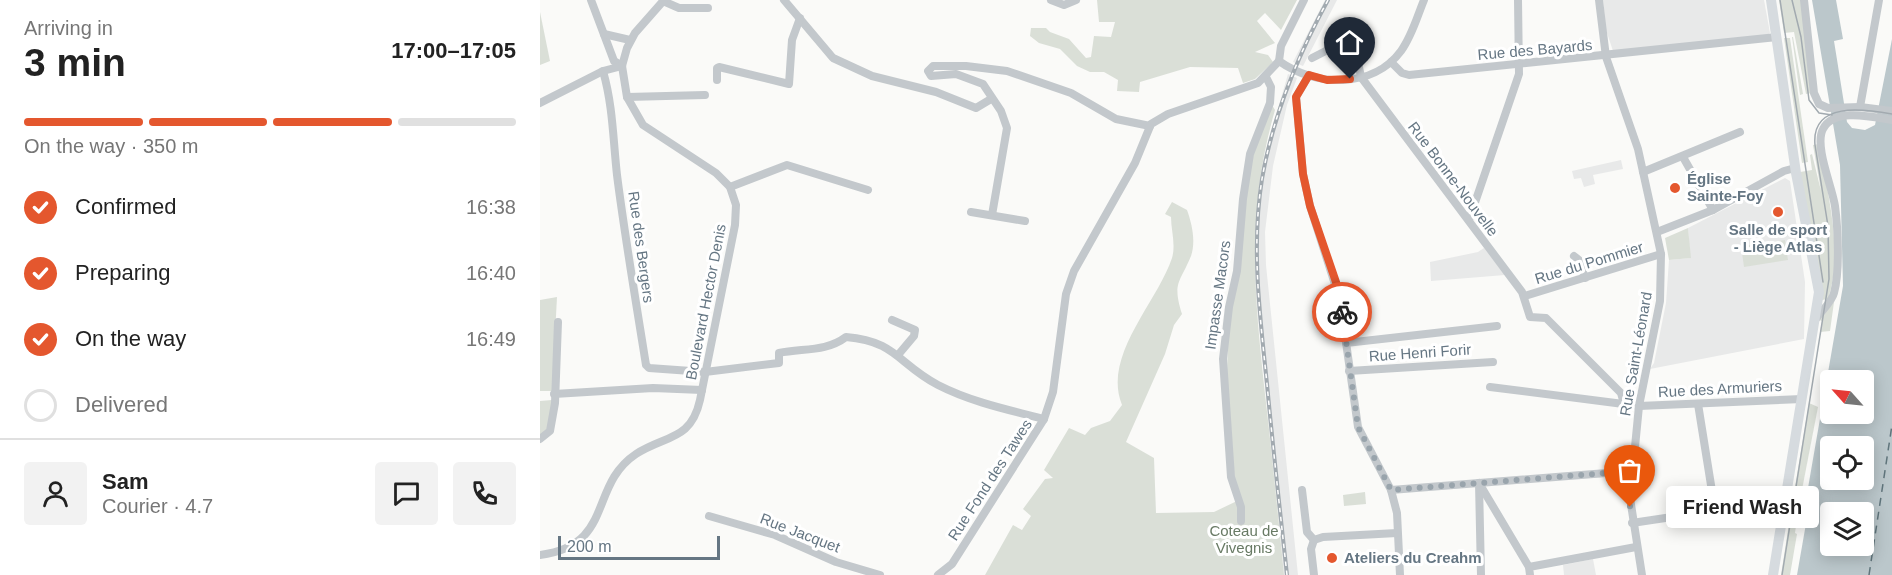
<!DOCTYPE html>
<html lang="en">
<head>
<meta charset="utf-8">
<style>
	body { margin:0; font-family:Arial,sans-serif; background:#f2f2f2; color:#222; height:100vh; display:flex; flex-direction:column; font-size:22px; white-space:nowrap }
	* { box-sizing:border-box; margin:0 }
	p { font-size:20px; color:#767676 }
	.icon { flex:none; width:33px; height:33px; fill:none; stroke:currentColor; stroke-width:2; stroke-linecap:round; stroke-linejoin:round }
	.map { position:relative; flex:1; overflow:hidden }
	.sheet { display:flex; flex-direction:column; background:#fff; width:540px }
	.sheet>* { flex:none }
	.needle { width:39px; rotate:297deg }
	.tools { position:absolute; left:1280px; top:370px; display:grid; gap:12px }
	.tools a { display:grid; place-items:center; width:54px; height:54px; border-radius:6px; background:#fff; box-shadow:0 3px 15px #0003; font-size:30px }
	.scale { position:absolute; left:18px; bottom:15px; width:162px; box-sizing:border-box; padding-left:6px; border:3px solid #657683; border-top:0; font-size:16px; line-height:21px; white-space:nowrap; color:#657683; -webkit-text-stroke:4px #fff; paint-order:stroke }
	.pin { position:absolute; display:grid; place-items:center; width:51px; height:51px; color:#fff; margin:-62px -26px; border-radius:50% 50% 50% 0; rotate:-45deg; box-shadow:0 0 6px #0007 }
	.pin .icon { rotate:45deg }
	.courier { position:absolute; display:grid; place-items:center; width:60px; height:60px; margin:-30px; border:4px solid #e4572e; border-radius:50%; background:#fff; color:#222; box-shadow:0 2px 8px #0007 }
	.bubble { position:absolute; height:42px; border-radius:6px; background:#fff; box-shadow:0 3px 15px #0003; font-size:20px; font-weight:600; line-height:42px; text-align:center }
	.headline em { font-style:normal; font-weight:600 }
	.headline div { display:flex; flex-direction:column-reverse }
	.headline { display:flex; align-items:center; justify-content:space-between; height:102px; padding:0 24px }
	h1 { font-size:39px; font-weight:600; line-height:45px }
	.bar { display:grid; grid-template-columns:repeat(4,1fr); gap:9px 6px; align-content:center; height:72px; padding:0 24px }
	.bar i { height:8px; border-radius:4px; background:#e0e0e0 }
	.bar .on { background:#e4572e }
	.bar p { grid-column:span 4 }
	.line { display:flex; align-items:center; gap:15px; padding:0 24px; border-top:2px solid #e0e0e0 }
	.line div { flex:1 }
	.round { display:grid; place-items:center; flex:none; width:63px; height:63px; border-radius:6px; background:#f2f2f2 }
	ol { padding:0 24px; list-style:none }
	li { display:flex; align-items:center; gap:18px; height:66px }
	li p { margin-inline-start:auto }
	li .icon { padding:6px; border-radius:50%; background:#e4572e; color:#fff; stroke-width:4 }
	li:last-child { color:#767676 }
	li i { width:33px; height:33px; border:3px solid #e0e0e0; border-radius:50% }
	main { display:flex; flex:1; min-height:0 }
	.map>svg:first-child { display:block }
	.built { fill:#e8e9e9 }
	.green { fill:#dadfd7 }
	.water { fill:#bbc7cb; fill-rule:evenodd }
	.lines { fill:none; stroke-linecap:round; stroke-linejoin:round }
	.ferry { stroke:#60757c; stroke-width:1.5; stroke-dasharray:8 6; stroke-linecap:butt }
	.minor { stroke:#c3c8cc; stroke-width:8 }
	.major { stroke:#d6dbdf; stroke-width:10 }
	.tram { stroke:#a2aab0; stroke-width:1.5 }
	.rail-casing { stroke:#a2aab0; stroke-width:4 }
	.rail { stroke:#fff; stroke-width:1.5; stroke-dasharray:4.5; stroke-linecap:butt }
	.done { stroke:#99a4ac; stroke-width:6; stroke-dasharray:0 10.8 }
	.route { stroke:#e4572e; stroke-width:8 }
	.poi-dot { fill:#e4572e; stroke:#fff; stroke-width:2 }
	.labels { text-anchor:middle; stroke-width:6; stroke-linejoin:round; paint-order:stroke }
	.street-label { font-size:15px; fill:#657683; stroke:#fff }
	.poi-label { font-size:15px; font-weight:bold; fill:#657683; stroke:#fff; text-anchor:start }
	.park-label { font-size:15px; fill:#687a64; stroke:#fff }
</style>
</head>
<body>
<main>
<section class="sheet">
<div class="headline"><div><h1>3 min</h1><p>Arriving in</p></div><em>17:00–17:05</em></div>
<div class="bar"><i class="on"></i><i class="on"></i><i class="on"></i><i></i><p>On the way · 350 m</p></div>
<ol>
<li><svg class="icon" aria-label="check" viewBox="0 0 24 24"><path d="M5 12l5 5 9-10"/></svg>Confirmed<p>16:38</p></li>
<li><svg class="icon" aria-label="check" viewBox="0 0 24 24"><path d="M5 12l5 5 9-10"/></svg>Preparing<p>16:40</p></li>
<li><svg class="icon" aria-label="check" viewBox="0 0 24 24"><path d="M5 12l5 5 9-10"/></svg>On the way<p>16:49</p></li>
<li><i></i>Delivered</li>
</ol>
<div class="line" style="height:108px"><a class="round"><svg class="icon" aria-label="person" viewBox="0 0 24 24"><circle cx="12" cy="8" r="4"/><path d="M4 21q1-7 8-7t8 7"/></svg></a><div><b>Sam</b><p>Courier · 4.7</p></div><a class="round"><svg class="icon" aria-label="chat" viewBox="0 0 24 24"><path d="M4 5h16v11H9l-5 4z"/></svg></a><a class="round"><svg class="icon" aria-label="phone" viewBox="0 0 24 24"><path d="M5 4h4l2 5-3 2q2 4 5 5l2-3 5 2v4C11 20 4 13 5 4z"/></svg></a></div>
</section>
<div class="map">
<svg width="1352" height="575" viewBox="0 0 1352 575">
	<rect width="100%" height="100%" fill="#fafaf8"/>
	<!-- built -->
	<g class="built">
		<polygon points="785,0 797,0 763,66 753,62"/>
		<polygon points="1063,0 1224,0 1230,33 1227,36 1073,51 1066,30"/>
		<polygon points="748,74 757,78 747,105 733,166 725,232 726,265 758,575 744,575 713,267 714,233 722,164"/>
		<polygon points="1081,160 1083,169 1053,175 1055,184 1044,187 1041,178 1034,179 1032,171"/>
		<polygon points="1245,178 1250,181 1265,282 1264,339 1110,369 1114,363 1126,303 1129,260 1150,258 1148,228"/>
		<polygon points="944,248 965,275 891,281 890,262 938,252"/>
		<polygon points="1053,559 1056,575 1024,575 1023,565"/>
	</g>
	<!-- green -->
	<g class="green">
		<polygon points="557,0 757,0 741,30 725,13 717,21 735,43 715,52 728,55 733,62 715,79 703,83 698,68 650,67 600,82 599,92 577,91 578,80 564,72 550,72 537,66 520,49 499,43 490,36 491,28 506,28 510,32 529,39 546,58 551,57 554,36 571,37 575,22 559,22"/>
		<polygon points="1239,0 1261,0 1272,93 1266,94 1254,32 1244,33"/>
		<polygon points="0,12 10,61 0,65"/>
		<polygon points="1252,37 1253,37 1263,94 1260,95"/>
		<polygon points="1244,38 1250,38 1268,162 1262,163"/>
		<path d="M732,105L735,110C706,210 714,292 725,394C732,454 738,515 744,575H445L473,525L482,530L491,516L483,509L505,479L513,478L504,470L529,428L545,435L551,428L570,421L582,405C562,356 617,303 632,258C636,245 631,230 631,217L625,214L632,202L647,210C652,224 656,241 651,256C640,283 632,282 642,314L634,325L625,354L586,442L614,458L616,513L674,512L699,500L695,486L687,371L689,313L713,155Z"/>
		<path d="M1279,144C1287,193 1304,250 1288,299L1282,300L1260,172L1272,170L1270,155L1272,154L1281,191L1273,145Z"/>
		<polygon points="1148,228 1151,258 1129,260 1125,238"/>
		<polygon points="1245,240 1248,260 1204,267 1201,246"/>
		<polygon points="17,297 12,391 0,391 0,300"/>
		<polygon points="1294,302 1290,331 1280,332 1282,321 1279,320"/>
		<polygon points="12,400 8,431 0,436 0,401"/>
		<polygon points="1269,403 1278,407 1260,500 1253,499"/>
		<polygon points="825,492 826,504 804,506 803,495"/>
		<polygon points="1252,504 1259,505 1255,533 1257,534 1250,575 1241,575"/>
	</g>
	<!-- water -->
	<path class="water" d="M1272,0H1296L1303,39L1294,41L1307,122L1312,128L1325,130L1335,125L1352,39V575H1257L1268,512L1264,511L1303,286L1300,165ZM1290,381H1323V414H1290ZM1290,447H1323V480H1290ZM1290,513H1323V546H1290Z"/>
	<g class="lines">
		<!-- ferry -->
		<polyline class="ferry" points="1329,575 1352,425"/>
		<!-- minor -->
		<g class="minor">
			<polyline points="51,0 74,61 82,66"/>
			<polyline points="244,0 293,58 332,76 396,92 436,108 451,99"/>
			<polyline points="511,0 524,5 536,0"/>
			<path d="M764,0L741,46L739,61C775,87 833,89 861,51C872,36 877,17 884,0"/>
			<polyline points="1059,0 1066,57 1098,149 1121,254 1120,301 1099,406 1090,498 1102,575"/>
			<polyline points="1264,0 1274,93 1279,104 1288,108 1320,107 1352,111"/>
			<polyline points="123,1 139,8 168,8"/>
			<polyline points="64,34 90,40"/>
			<polyline points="772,58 813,37 821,77 982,292 990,317 1006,318 1081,393 1084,404"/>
			<polyline points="851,62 862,73 869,75 1237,37"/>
			<path d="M63,71C73,106 73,139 77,175C85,238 96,302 106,365L109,368L165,372L239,363V353C263,348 286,352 306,337C356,341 358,364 398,385C431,402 469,410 504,419"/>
			<polyline points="769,75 756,97 763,174 770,206 800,300 818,427 851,490 857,513 860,575"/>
			<polyline points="177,80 177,68 179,67 249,84 252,40 260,18"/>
			<polyline points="87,97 165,95"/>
			<polyline points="0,103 63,71 82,66"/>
			<polyline points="1320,107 1339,0"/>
			<polyline points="1143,157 1173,210"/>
			<polyline points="1103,172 1200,132"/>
			<polyline points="190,187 247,165 328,190"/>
			<polyline points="431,212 485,221"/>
			<polyline points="452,215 467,128 461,111 443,84 416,74 391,76 388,71 393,66 426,66 467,71 531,93 576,119 610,126"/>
			<polyline points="929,220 979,74 978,0"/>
			<polyline points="1117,232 1173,210 1244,171 1255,168"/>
			<polyline points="1034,256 1039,260 1045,278"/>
			<polyline points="985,296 1121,254"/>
			<path d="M1276,319C1281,311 1292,302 1294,293C1300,271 1298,229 1295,206C1292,186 1274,146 1283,129C1294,107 1333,117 1352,120"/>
			<polyline points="352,320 375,330 374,336 358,355"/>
			<polyline points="806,343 957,326"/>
			<polyline points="809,371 953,362"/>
			<polyline points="950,387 1099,406 1262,399"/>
			<polyline points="14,394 113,388 162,390"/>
			<polyline points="1158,404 1175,510"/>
			<polyline points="0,439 10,431 15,403 18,322"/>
			<polyline points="939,483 989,567"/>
			<polyline points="939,483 941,575"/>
			<polyline points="762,490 767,532 774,540"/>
			<polyline points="851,490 1092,471"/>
			<polyline points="169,516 235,535 296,562 340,575"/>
			<polyline points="701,521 701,507 691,477 683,359 689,307 697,271 703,199 710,154 730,103 731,87 726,77"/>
			<polyline points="1092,523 1245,500"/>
			<polyline points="774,540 783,537 857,533"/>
			<polyline points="774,540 771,549 774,575"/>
			<path d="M0,555C75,545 48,486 96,454C125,435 151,441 160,400L195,225L196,205L190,187L176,173L103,125L87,97L82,66L87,48L95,33L124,0"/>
			<polyline points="398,575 412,564 504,419 513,392 526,294 534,271 595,163 611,124 628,114 718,83 739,61"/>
			<polyline points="990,575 989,567 1096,547"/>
		</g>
		<!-- major -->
		<polyline class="major" points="1231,0 1256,173 1279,292 1233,575"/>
		<!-- tram -->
		<g class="tram">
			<polyline points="1240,0 1283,282"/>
			<polyline points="1252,0 1261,37 1269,100 1279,113 1292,115"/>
			<path d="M1242,575L1289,279L1288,226L1275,145C1271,101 1324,109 1352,114"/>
		</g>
		<!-- rail casing -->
		<g class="rail-casing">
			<path id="rail" d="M747,575C740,511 733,448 727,384C720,316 711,247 722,179C733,115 757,57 788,0"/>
		</g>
		<!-- rail -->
		<use href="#rail" class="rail"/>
	</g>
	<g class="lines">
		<!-- done -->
		<polyline class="done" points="802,312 818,427 851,490 1092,471 1090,507"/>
		<!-- route -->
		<polyline class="route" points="802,312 798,288 770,206 763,174 756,97 769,75 787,80 810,79"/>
	</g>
	<!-- markers -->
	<g class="poi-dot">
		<circle cx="1135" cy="188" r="6"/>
		<circle cx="1238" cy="212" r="6"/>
		<circle cx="792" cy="558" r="6"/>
	</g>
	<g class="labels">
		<!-- street labels -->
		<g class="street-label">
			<text transform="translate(995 50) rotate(-5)" y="5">Rue des Bayards</text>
			<text transform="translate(913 179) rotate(53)" y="5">Rue Bonne-Nouvelle</text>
			<text transform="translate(101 247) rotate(82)" y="5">Rue des Bergers</text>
			<text transform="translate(1049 263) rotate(-17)" y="5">Rue du Pommier</text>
			<text transform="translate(678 295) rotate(-82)" y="5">Impasse Macors</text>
			<text transform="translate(166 302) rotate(-79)" y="5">Boulevard Hector Denis</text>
			<text transform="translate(880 353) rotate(-4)" y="5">Rue Henri Forir</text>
			<text transform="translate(1096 354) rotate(-80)" y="5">Rue Saint-Léonard</text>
			<text transform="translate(1180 389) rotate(-3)" y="5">Rue des Armuriers</text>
			<text transform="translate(450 480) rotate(-57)" y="5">Rue Fond des Tawes</text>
			<text transform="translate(260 533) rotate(21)" y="5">Rue Jacquet</text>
		</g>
		<!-- poi labels -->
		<g class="poi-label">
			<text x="1147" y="184">Église<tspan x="1147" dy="17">Sainte-Foy</tspan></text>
			<text x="1238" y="235" text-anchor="middle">Salle de sport<tspan x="1238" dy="17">- Liège Atlas</tspan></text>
			<text x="804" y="563">Ateliers du Creahm</text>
		</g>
		<!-- park labels -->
		<g class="park-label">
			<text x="704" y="536">Coteau de<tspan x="704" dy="17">Vivegnis</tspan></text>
		</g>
	</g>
</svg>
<div class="tools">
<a><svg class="needle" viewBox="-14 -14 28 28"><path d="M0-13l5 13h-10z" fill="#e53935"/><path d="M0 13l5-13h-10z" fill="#767676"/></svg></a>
<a><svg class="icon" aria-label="locate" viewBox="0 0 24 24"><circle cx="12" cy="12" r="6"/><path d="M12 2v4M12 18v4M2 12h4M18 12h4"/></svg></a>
<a><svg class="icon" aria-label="layers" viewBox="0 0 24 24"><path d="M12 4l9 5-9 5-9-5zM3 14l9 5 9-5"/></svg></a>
</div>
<div class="scale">200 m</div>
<div class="pin" style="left:1090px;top:507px;background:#ea580c"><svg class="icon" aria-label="bag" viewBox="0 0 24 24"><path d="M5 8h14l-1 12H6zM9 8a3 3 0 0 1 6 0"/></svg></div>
<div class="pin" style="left:810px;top:79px;background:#1f2937"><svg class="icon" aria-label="home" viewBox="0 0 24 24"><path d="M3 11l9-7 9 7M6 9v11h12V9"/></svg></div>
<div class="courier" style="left:802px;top:312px"><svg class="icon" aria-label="bike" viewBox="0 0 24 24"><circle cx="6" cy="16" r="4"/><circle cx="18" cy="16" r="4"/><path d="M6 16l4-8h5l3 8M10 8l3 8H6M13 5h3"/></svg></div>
<div class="bubble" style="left:1126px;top:486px;width:153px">Friend Wash</div>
</div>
</main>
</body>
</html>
